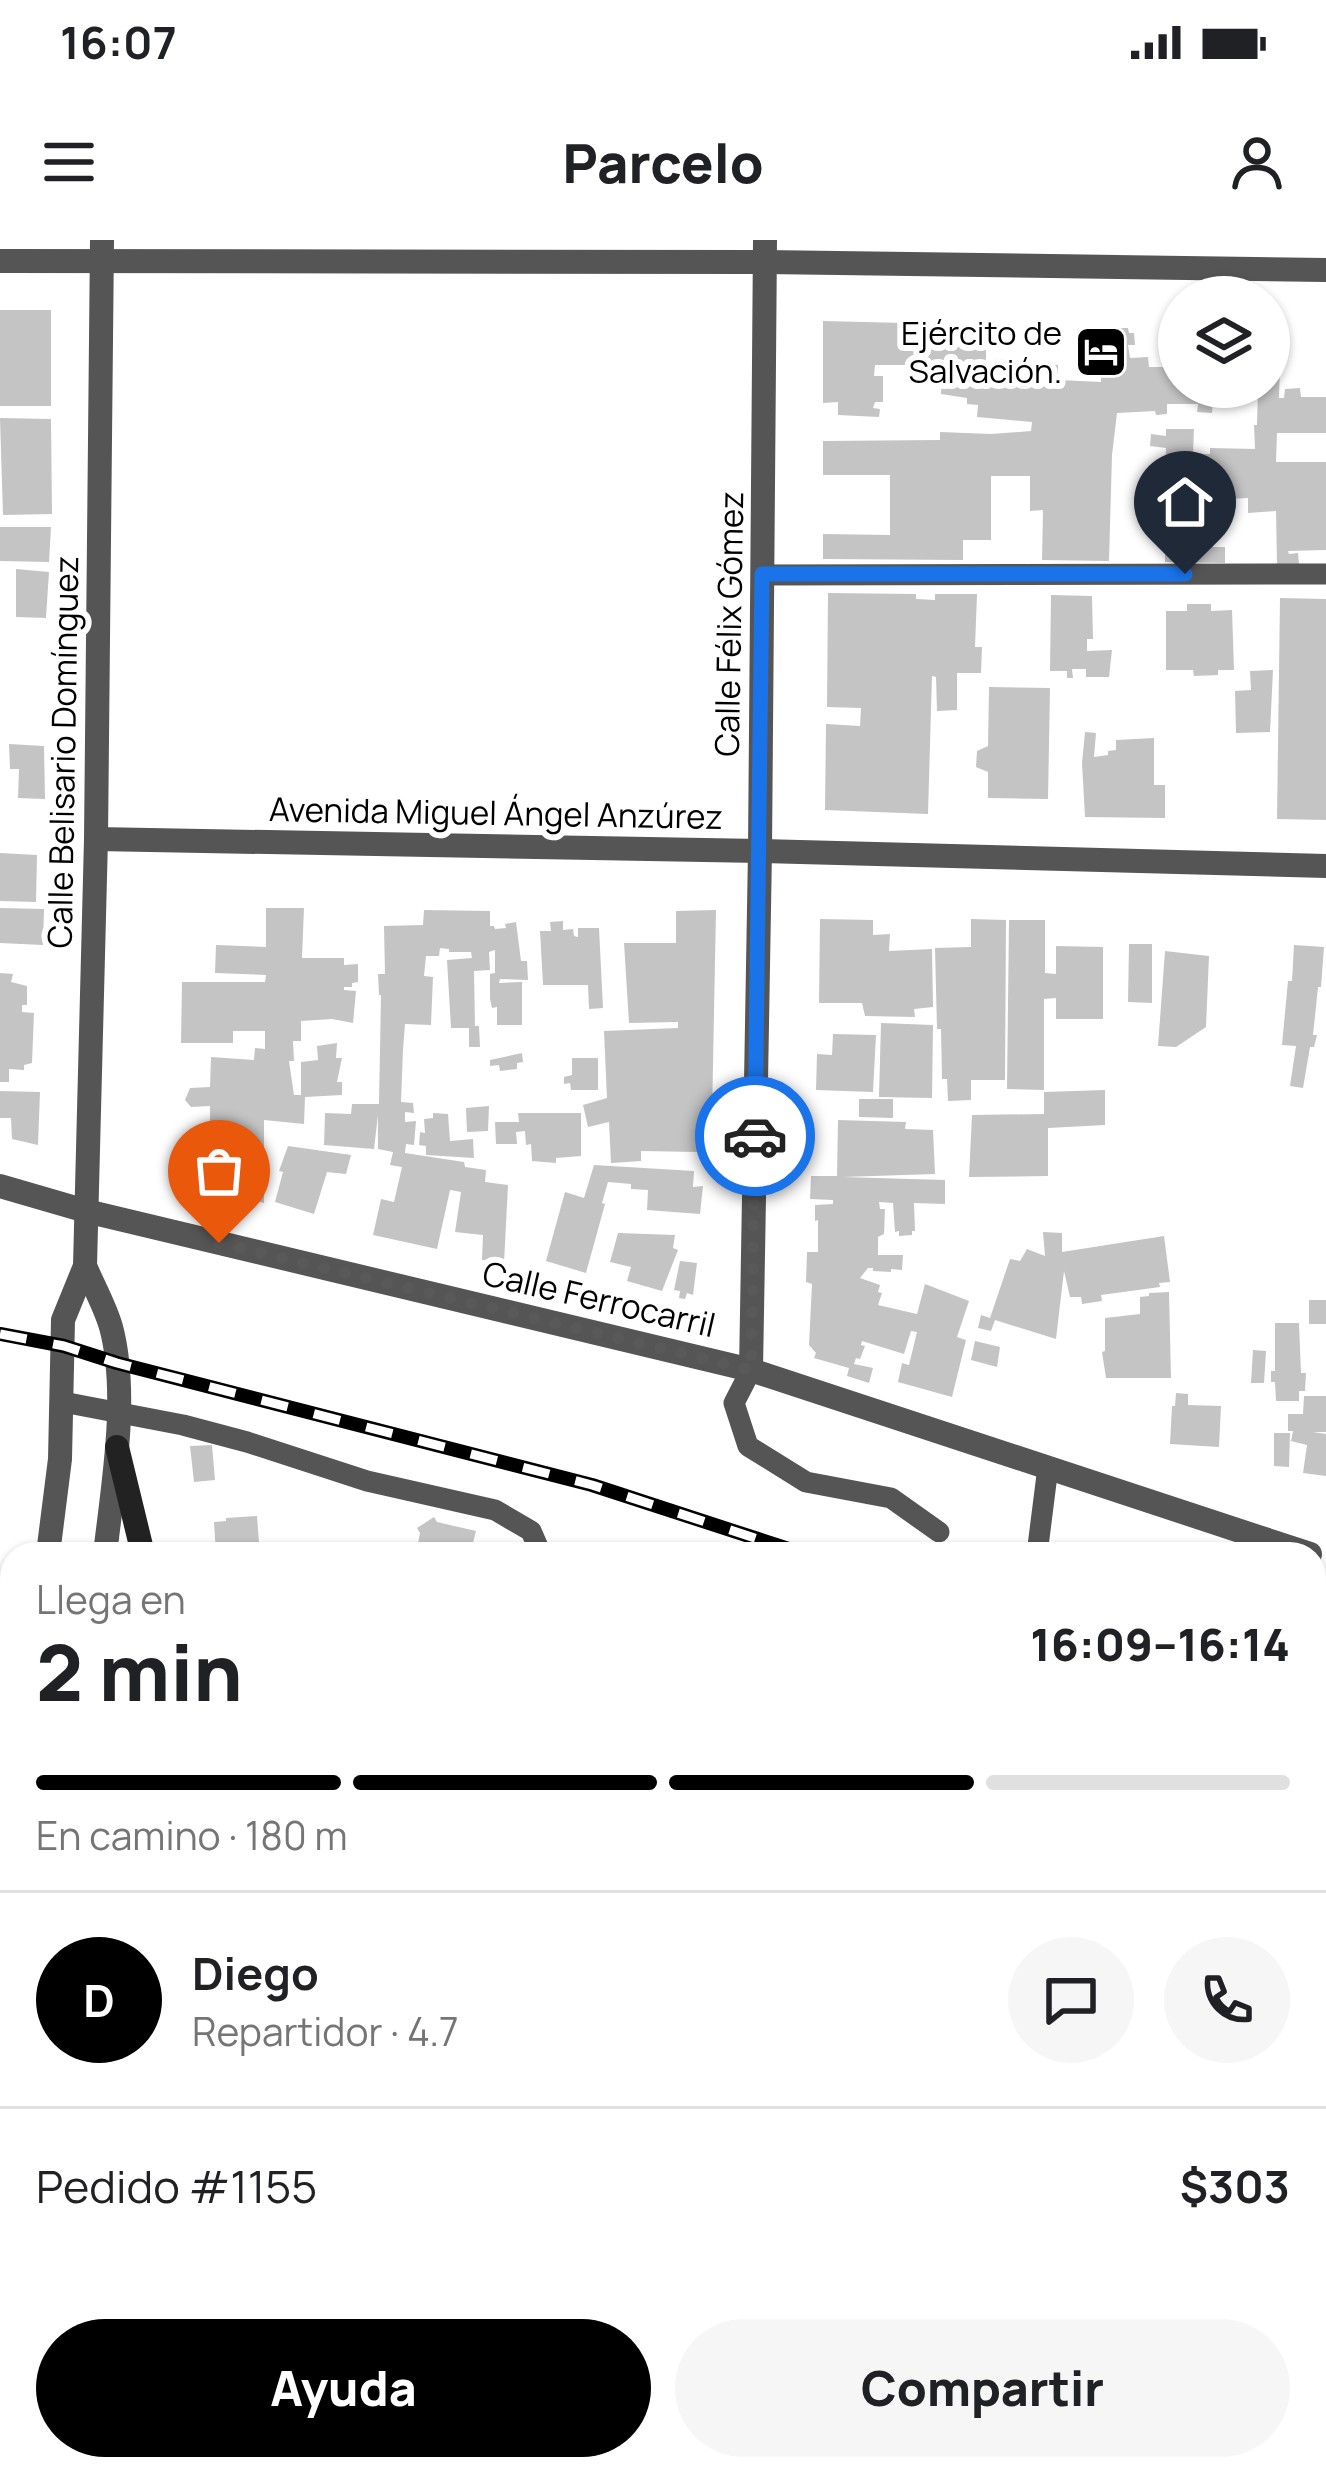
<!DOCTYPE html>
<html lang="es">
<head>
<meta charset="utf-8">
<style>
	body { margin:0; font-family:Manrope,sans-serif; background:#f6f6f6; color:#202124; height:100vh; display:flex; flex-direction:column; font-size:45px; white-space:nowrap }
	* { box-sizing:border-box; margin:0 }
	p { font-size:39px; color:#757577 }
	.icon { flex:none; width:66px; height:66px; fill:none; stroke:currentColor; stroke-width:2; stroke-linecap:round; stroke-linejoin:round }
	.map { position:relative; flex:1; overflow:hidden }
	.panel { position:absolute; left:0px; top:1302px; width:1326px; height:939px; display:flex; flex-direction:column; background:#fff; border-radius:36px 36px 0 0; box-shadow:0 3px 9px #0004 }
	.panel>* { flex:none }
	.tools { position:absolute; left:1158px; top:36px; display:grid; gap:24px }
	.tools a { display:grid; place-items:center; width:132px; height:132px; border-radius:50%; background:#fff; box-shadow:0 3px 9px #0004; font-size:60px }
	.pin { position:absolute; display:grid; place-items:center; width:102px; height:102px; color:#fff; margin:-123px -51px; border-radius:50% 50% 50% 0; rotate:-45deg; box-shadow:0 0 12px #0007 }
	.pin .icon { rotate:45deg }
	.courier { position:absolute; display:grid; place-items:center; width:120px; height:120px; margin:-60px; border:9px solid #1a73e8; border-radius:50%; background:#fff; color:#222; box-shadow:0 3px 15px #0007 }
	.headline em { font-style:normal; font-weight:800 }
	.headline div { display:flex; flex-direction:column-reverse }
	.headline { display:flex; align-items:center; justify-content:space-between; height:204px; padding:0 36px }
	h1 { font-size:78px; font-weight:800; line-height:90px }
	.bar { display:grid; grid-template-columns:repeat(4,1fr); gap:18px 12px; align-content:center; height:144px; padding:0 36px }
	.bar i { height:15px; border-radius:9px; background:#e0e0e0 }
	.bar .on { background:#000 }
	.bar p { grid-column:span 4 }
	.line { display:flex; align-items:center; gap:30px; padding:0 36px; border-top:3px solid #e0e0e0 }
	.line div { flex:1 }
	.round { display:grid; place-items:center; flex:none; width:126px; height:126px; border-radius:63px; background:#f6f6f6 }
	.primary-button { display:flex; gap:24px; margin-top:auto; padding:24px 36px }
	.primary-button a { flex:1; height:138px; border-radius:72px; background:#000; color:#fff; font-size:48px; font-weight:800; line-height:138px; text-align:center }
	.primary-button a+a { background:#f6f6f6; color:#202124 }
	.status { display:flex; justify-content:space-between; align-items:center; height:84px; padding:0 60px; background:#fff; direction:ltr }
	.status svg { height:33px; fill:currentColor }
	header { display:flex; justify-content:space-between; align-items:center; height:156px; padding:0 36px; background:#fff; font-size:54px; font-weight:800 }
	.map>svg:first-child { display:block }
	.green { fill:#dcdcdc }
	.building { fill:#c4c4c4 }
	.lines { fill:none; stroke-linecap:round; stroke-linejoin:round }
	.service { stroke:#555; stroke-width:21 }
	.minor { stroke:#555; stroke-width:24 }
	.tertiary { stroke:#555; stroke-width:24 }
	.secondary { stroke:#222; stroke-width:24 }
	.rail-casing { stroke:#000; stroke-width:14 }
	.rail { stroke:#fff; stroke-width:9; stroke-dasharray:27; stroke-linecap:butt }
	.done { stroke:#595959; stroke-width:12; stroke-dasharray:0 21.6 }
	.route { stroke:#1a73e8; stroke-width:15 }
	.labels { text-anchor:middle; stroke-width:12; stroke-linejoin:round; paint-order:stroke }
	.poi-label { font-size:33px; fill:#000; stroke:#fff; text-anchor:end }
	.street-label { font-size:33px; fill:#000; stroke:#fff }
</style>
</head>
<body>
<div class="status"><b>16:07</b><svg viewBox="0 0 49 12"><path d="M0 12V9h3v3zM5 12V6h3v6zM10 12V3h3v9zM15 12V0h3v12zM26 1h20v11H26zM47 4h2v5h-2z"/></svg></div>
<header><svg class="icon" aria-label="menu" viewBox="0 0 24 24"><path d="M4 6h16M4 12h16M4 18h16"/></svg>Parcelo<svg class="icon" aria-label="person" viewBox="0 0 24 24"><circle cx="12" cy="8" r="4"/><path d="M4 21q1-7 8-7t8 7"/></svg></header>
<div class="map">
<svg width="1326" height="2239" viewBox="0 0 1326 2239">
	<rect width="100%" height="100%" fill="#fff"/>
	<!-- green -->
	<polygon class="green" points="12,1530 12,1708 0,1703 0,1538"/>
	<!-- building -->
	<g class="building">
		<rect x="0" y="70" width="51" height="96"/>
		<polygon points="823,81 986,85 986,127 995,127 996,119 1058,125 1058,140 1101,142 1102,88 1128,88 1129,93 1134,93 1135,105 1128,105 1130,118 1148,117 1149,127 1168,127 1169,89 1179,90 1179,147 1214,147 1212,173 1197,172 1198,164 1167,164 1167,174 1156,175 1155,171 1117,173 1112,215 1109,321 1042,320 1043,270 1030,271 1030,236 991,236 991,300 963,300 963,320 823,319 823,294 890,295 890,235 823,235 823,201 940,200 940,192 991,194 1031,191 1032,182 977,177 978,165 967,164 967,158 941,154 942,125 875,125 874,136 883,136 883,162 875,162 873,168 880,169 879,177 838,175 838,162 823,163"/>
		<polygon points="1269,92 1281,92 1279,158 1284,158 1285,149 1300,148 1301,157 1326,157 1326,193 1277,193 1276,222 1326,222 1326,310 1288,311 1289,314 1298,313 1299,324 1277,324 1276,271 1248,273 1248,258 1210,260 1209,240 1195,241 1196,254 1165,254 1166,208 1150,206 1151,194 1166,196 1166,189 1194,189 1193,214 1210,214 1210,208 1255,209 1254,185 1257,185 1258,147 1269,147"/>
		<polygon points="0,178 51,179 52,274 3,275"/>
		<polygon points="1165,280 1212,280 1213,307 1225,307 1225,323 1165,322"/>
		<polygon points="0,287 51,287 49,322 0,321"/>
		<polygon points="16,329 49,332 46,378 16,377"/>
		<polygon points="828,353 916,354 916,359 935,360 935,354 977,354 975,407 982,407 981,433 957,433 957,470 937,471 936,437 932,436 928,574 825,570 826,484 860,486 861,468 827,467"/>
		<polygon points="1051,355 1092,356 1093,399 1087,399 1087,411 1112,410 1109,437 1086,437 1086,429 1072,429 1073,438 1067,438 1067,431 1050,431"/>
		<polygon points="1280,358 1326,359 1326,580 1277,579"/>
		<polygon points="1187,364 1211,364 1211,371 1232,370 1234,430 1218,430 1218,435 1194,436 1193,430 1166,430 1166,371 1187,371"/>
		<polygon points="1273,430 1270,492 1236,493 1235,451 1251,450 1250,431"/>
		<polygon points="989,447 1050,448 1048,559 988,558 988,532 976,527 977,511 988,506"/>
		<polygon points="1085,492 1096,493 1094,517 1108,515 1108,511 1116,510 1116,500 1154,498 1154,545 1165,545 1165,578 1085,577 1082,523"/>
		<polygon points="9,504 44,506 45,559 18,558 19,529 10,529"/>
		<polygon points="0,613 37,615 36,662 0,661"/>
		<polygon points="0,668 44,669 43,705 0,703"/>
		<polygon points="266,668 304,668 302,718 344,718 344,725 358,724 358,742 352,743 352,747 344,747 344,750 356,751 353,783 332,779 301,781 301,801 293,801 294,821 289,821 294,855 301,855 301,822 318,820 317,806 337,803 336,818 342,818 337,842 342,842 342,855 305,857 304,884 264,880 264,963 241,957 245,901 210,899 210,866 191,867 185,860 190,848 210,847 211,817 254,820 255,808 265,809 265,791 233,791 233,803 181,803 182,742 265,742 266,735 215,733 216,705 266,707"/>
		<polygon points="424,670 490,671 490,686 494,686 495,689 506,688 505,684 516,682 521,721 527,721 528,740 500,739 499,743 522,742 522,785 497,785 497,767 492,768 490,759 490,734 495,733 495,710 489,712 490,730 474,731 475,786 479,786 480,807 469,807 469,788 451,788 447,720 472,718 471,712 449,712 449,709 440,708 439,716 426,716 424,736 433,737 431,785 405,784 403,810 401,862 413,863 414,873 405,872 405,882 416,881 414,905 406,904 405,913 464,922 465,927 486,930 485,942 508,945 504,1023 482,1020 483,995 455,992 461,952 450,950 437,1009 373,995 381,959 394,962 402,927 390,925 393,912 378,909 378,875 374,909 324,905 325,873 351,874 352,864 379,864 381,755 379,755 378,734 385,734 384,686 423,685"/>
		<polygon points="716,670 712,877 702,876 701,880 698,880 698,886 705,886 704,905 697,905 697,912 641,911 641,921 611,923 609,882 588,887 583,865 607,858 604,791 678,788 678,782 629,783 624,703 676,703 676,671"/>
		<polygon points="820,679 873,680 873,695 890,694 889,711 932,709 933,767 914,769 915,777 865,776 862,763 819,763"/>
		<polygon points="971,679 1006,680 1005,840 971,840 971,860 948,861 947,839 942,839 941,789 937,789 935,708 971,707"/>
		<polygon points="1009,680 1045,680 1045,733 1056,734 1056,706 1103,707 1103,779 1056,779 1056,758 1044,759 1044,850 1007,849"/>
		<polygon points="563,681 563,690 573,689 574,696 578,697 578,688 599,688 603,768 589,769 588,745 543,745 540,691 551,691 550,682"/>
		<polygon points="1129,704 1152,704 1152,763 1128,762"/>
		<polygon points="1294,705 1324,707 1321,747 1318,747 1313,795 1317,795 1314,807 1310,807 1303,848 1290,846 1296,806 1282,805 1288,741 1292,741"/>
		<polygon points="1165,711 1209,716 1206,787 1176,807 1158,806"/>
		<polygon points="0,733 13,734 11,742 27,746 27,765 22,765 22,772 34,773 32,823 24,825 24,830 9,829 9,842 0,842"/>
		<polygon points="881,783 933,785 932,858 879,857"/>
		<polygon points="833,794 876,795 873,852 816,850 817,814 832,815"/>
		<polygon points="522,813 523,822 517,823 517,829 500,831 499,825 490,826 490,820"/>
		<polygon points="572,818 598,818 598,850 571,850 570,843 564,844 564,837 572,835"/>
		<polygon points="1105,850 1105,885 1048,888 1048,936 969,937 972,875 1044,874 1044,852"/>
		<polygon points="0,851 40,852 38,905 12,899 11,878 0,878"/>
		<polygon points="859,859 893,859 893,878 859,877"/>
		<polygon points="489,866 488,891 467,892 466,868"/>
		<polygon points="433,873 448,874 450,901 473,899 474,918 426,915 426,906 419,905 420,892 425,893 424,879 433,878"/>
		<polygon points="518,873 581,873 581,916 556,918 556,923 532,921 531,904 526,905 525,891 516,892 517,904 496,904 495,882 519,882"/>
		<polygon points="838,880 906,882 905,889 933,890 935,934 842,937 945,940 945,964 914,963 915,991 912,991 912,995 899,996 899,991 895,992 893,963 879,962 880,969 885,969 884,994 878,997 878,1015 903,1015 902,1030 891,1029 891,1032 873,1031 873,1028 868,1028 860,1038 880,1045 878,1052 882,1053 878,1065 917,1074 925,1044 969,1061 957,1097 966,1100 952,1157 898,1142 902,1123 909,1125 917,1092 911,1091 904,1114 862,1101 861,1105 865,1106 860,1119 856,1118 854,1124 873,1128 869,1143 847,1136 849,1128 814,1118 816,1113 809,1105 812,1044 806,1042 807,1012 818,1012 818,980 815,981 815,965 833,964 833,960 810,959 811,936 837,936"/>
		<polygon points="288,906 351,915 346,934 327,932 314,974 275,962 283,932 279,931"/>
		<polygon points="594,925 694,931 693,947 703,946 700,974 647,970 648,950 631,949 631,944 608,942 602,963 605,964 586,1033 546,1021 565,952 584,958"/>
		<polygon points="1043,992 1062,993 1062,1012 1164,996 1170,1042 1159,1043 1160,1047 1101,1055 1102,1061 1082,1064 1081,1057 1070,1057 1064,1031 1056,1099 995,1080 991,1091 978,1088 981,1075 990,1078 1010,1019 1020,1021 1027,1009 1045,1016"/>
		<polygon points="618,993 675,995 673,1008 678,1010 662,1051 627,1041 631,1027 610,1022"/>
		<polygon points="680,1021 697,1023 693,1055 687,1053 685,1059 679,1058 680,1051 674,1050"/>
		<polygon points="1169,1052 1171,1138 1106,1138 1102,1112 1105,1111 1105,1078 1140,1074 1140,1057 1149,1056 1149,1053"/>
		<rect x="1309" y="1060" width="17" height="24"/>
		<polygon points="1275,1083 1299,1083 1301,1133 1306,1133 1305,1151 1299,1151 1299,1161 1276,1161 1275,1142 1271,1142 1271,1131 1275,1131"/>
		<polygon points="975,1101 1000,1107 997,1127 971,1120"/>
		<polygon points="1253,1110 1266,1111 1264,1143 1251,1143"/>
		<polygon points="1176,1153 1188,1154 1188,1165 1221,1166 1219,1207 1170,1204 1172,1166 1175,1166"/>
		<polygon points="1304,1156 1326,1156 1326,1192 1313,1192 1326,1194 1326,1236 1303,1233 1307,1205 1291,1201 1293,1191 1288,1191 1288,1174 1303,1174"/>
		<polygon points="1274,1193 1290,1193 1289,1227 1274,1226"/>
		<polygon points="212,1205 215,1240 194,1242 190,1206"/>
		<polygon points="257,1276 259,1303 255,1303 255,1314 216,1314 214,1282 226,1281 226,1278"/>
		<polygon points="434,1277 437,1282 476,1291 470,1314 416,1314 420,1293 417,1288"/>
		<polygon points="1314,1610 1326,1615 1326,1685 1314,1680"/>
		<polygon points="1318,1706 1326,1709 1326,1778 1314,1773 1314,1717"/>
		<polygon points="1314,1976 1326,1982 1326,2022 1321,2020 1314,2034"/>
		<polygon points="1319,2107 1326,2110 1326,2157 1314,2152 1314,2120"/>
		<rect x="264" y="2229" width="46" height="10"/>
		<polygon points="354,2229 532,2229 531,2239 354,2239"/>
		<rect x="534" y="2229" width="51" height="10"/>
		<rect x="588" y="2229" width="53" height="10"/>
	</g>
	<g class="lines">
		<!-- service -->
		<g class="service">
			<polyline points="762,335 1326,334"/>
			<polyline points="751,1130 734,1163 748,1206 806,1242 891,1258 939,1292"/>
			<polyline points="63,1162 183,1185 247,1202 367,1241 495,1270 531,1291 541,1314"/>
			<polyline points="1037,1314 1048,1227"/>
			<polyline points="1314,1576 1326,1581"/>
			<polyline points="1314,1793 1326,1798"/>
			<polyline points="32,2239 32,2229"/>
			<polyline points="118,2239 119,2229"/>
			<polyline points="213,2239 214,2229"/>
			<polyline points="1058,2239 1059,2229"/>
		</g>
		<!-- minor -->
		<g class="minor">
			<polyline points="96,599 760,611 1326,626"/>
			<polyline points="0,946 86,971 751,1130 1310,1314"/>
			<polyline points="751,1130 760,611 765,0"/>
		</g>
		<!-- tertiary -->
		<g class="tertiary">
			<polyline points="0,21 765,22 1326,30"/>
			<path d="M85,1026C93,1045 105,1066 111,1087C129,1154 113,1245 105,1314"/>
			<polyline points="48,1314 60,1219 63,1080 85,1026 96,599 102,0"/>
			<polyline points="0,1428 12,1412"/>
			<polyline points="0,1497 12,1486"/>
		</g>
		<!-- secondary -->
		<g class="secondary">
			<polyline points="117,1207 143,1314"/>
			<polyline points="0,1755 12,1759"/>
			<polyline points="0,1796 12,1801"/>
			<polyline points="1166,2229 1192,2239"/>
			<polyline points="1264,2229 1290,2239"/>
		</g>
		<!-- rail casing -->
		<g class="rail-casing">
			<g id="rail">
				<polyline points="0,1094 64,1106 117,1123 592,1245 804,1314"/>
				<polyline points="1314,1495 1326,1499"/>
			</g>
		</g>
		<!-- rail -->
		<use href="#rail" class="rail"/>
	</g>
	<g class="lines">
		<!-- done -->
		<polyline class="done" points="219,1003 751,1130 755,896"/>
		<!-- route -->
		<polyline class="route" points="755,896 762,334 1185,334"/>
	</g>
	<!-- icons -->
	<defs>
		<g id="hotel-square" transform="scale(2.7)"><rect x="-9" y="-9" width="18" height="18" rx="4" fill="#000" stroke="#fff"/><path d="M-6-4.5h1.5V1H6V5H4.5V3h-9V5H-6ZM-4 0a1.8 1.8 0 1 1 3.6 0ZM.5 0V-2.5h3Q6-2.5 6 0Z" fill="#fff"/></g>
	</defs>
	<g fill-rule="evenodd">
		<use href="#hotel-square" x="1101" y="112"/>
	</g>
	<g class="labels">
		<!-- poi labels -->
		<g class="poi-label">
			<text x="1062" y="105">Ejército de<tspan x="1062" dy="38">Salvación.</tspan></text>
		</g>
		<!-- street labels -->
		<g class="street-label">
			<text transform="translate(729 384) rotate(-89)" y="12">Calle Félix Gómez</text>
			<text transform="translate(63 512) rotate(-89)" y="12">Calle Belisario Domínguez</text>
			<text transform="translate(496 573) rotate(1)" y="12">Avenida Miguel Ángel Anzúrez</text>
			<text transform="translate(599 1059) rotate(13)" y="12">Calle Ferrocarril</text>
		</g>
	</g>
</svg>
<div class="tools">
<a><svg class="icon" aria-label="layers" viewBox="0 0 24 24"><path d="M12 4l9 5-9 5-9-5zM3 14l9 5 9-5"/></svg></a>
</div>
<div class="pin" style="left:219px;top:1003px;background:#ea580c"><svg class="icon" aria-label="bag" viewBox="0 0 24 24"><path d="M5 8h14l-1 12H6zM9 8a3 3 0 0 1 6 0"/></svg></div>
<div class="pin" style="left:1185px;top:334px;background:#1f2937"><svg class="icon" aria-label="home" viewBox="0 0 24 24"><path d="M3 11l9-7 9 7M6 9v11h12V9"/></svg></div>
<div class="courier" style="left:755px;top:896px"><svg class="icon" aria-label="car" viewBox="0 0 24 24"><path d="M5 17H2v-5l4-1 3-4h7l3 4 3 1v5h-3M9 17h6M6 11h13"/><circle cx="7" cy="17" r="2"/><circle cx="17" cy="17" r="2"/></svg></div>
<section class="panel">
<div class="headline"><div><h1>2 min</h1><p>Llega en</p></div><em>16:09–16:14</em></div>
<div class="bar"><i class="on"></i><i class="on"></i><i class="on"></i><i></i><p>En camino · 180 m</p></div>
<div class="line" style="height:216px"><b class="round" style="background:#000;color:#fff">D</b><div><b>Diego</b><p>Repartidor · 4.7</p></div><a class="round"><svg class="icon" aria-label="chat" viewBox="0 0 24 24"><path d="M4 5h16v11H9l-5 4z"/></svg></a><a class="round"><svg class="icon" aria-label="phone" viewBox="0 0 24 24"><path d="M5 4h4l2 5-3 2q2 4 5 5l2-3 5 2v4C11 20 4 13 5 4z"/></svg></a></div>
<div class="line" style="height:156px"><div>Pedido #1155</div><b>$303</b></div>
<div class="primary-button"><a>Ayuda</a><a>Compartir</a></div>
</section>
</div>
</body>
</html>
